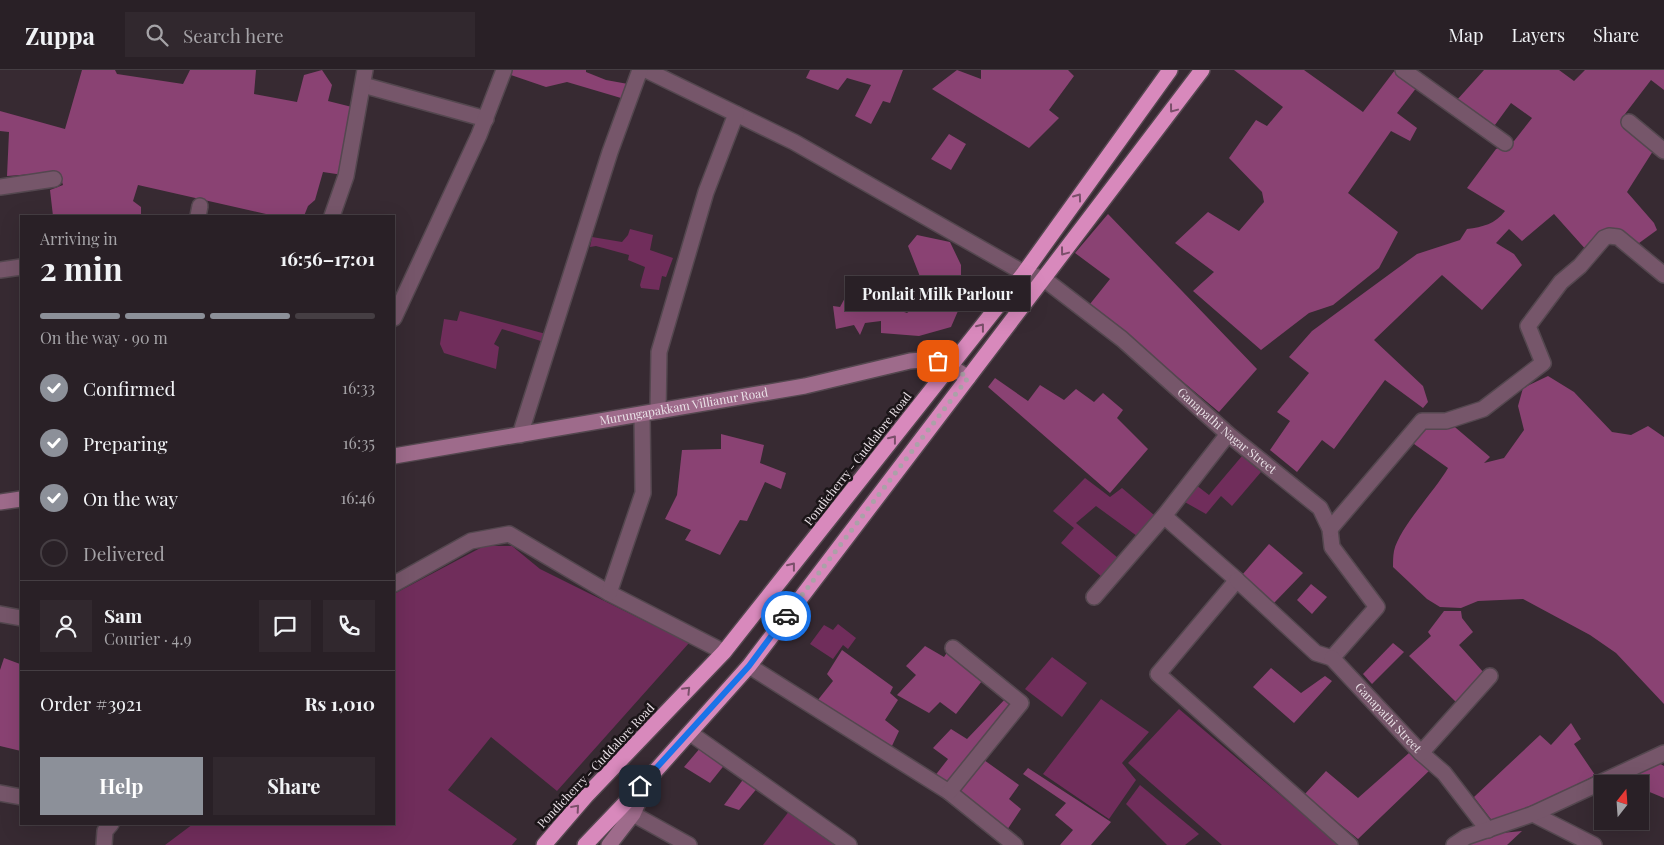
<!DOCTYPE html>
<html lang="en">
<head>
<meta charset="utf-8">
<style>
	body { margin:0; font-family:"Playfair Display",serif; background:#31282e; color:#f1f3f6; height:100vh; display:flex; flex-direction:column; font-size:19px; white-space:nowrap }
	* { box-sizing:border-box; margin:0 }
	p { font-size:16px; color:#a5a3a7 }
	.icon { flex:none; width:28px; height:28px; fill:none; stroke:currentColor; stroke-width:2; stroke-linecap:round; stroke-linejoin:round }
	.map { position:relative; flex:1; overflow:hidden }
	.panel { position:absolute; left:20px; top:145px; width:375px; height:610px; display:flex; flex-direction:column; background:#292026; border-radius:0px; box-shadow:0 5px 20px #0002,0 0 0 1px #453e43 }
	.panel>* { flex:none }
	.needle { width:32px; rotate:17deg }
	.buttons { position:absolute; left:1594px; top:705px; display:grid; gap:10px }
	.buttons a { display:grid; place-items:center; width:55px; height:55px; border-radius:0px; background:#292026; box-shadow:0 5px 20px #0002,0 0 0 1px #453e43; font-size:25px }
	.pin { position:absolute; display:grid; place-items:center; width:42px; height:42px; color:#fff; margin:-21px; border-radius:10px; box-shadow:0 2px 8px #0006 }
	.courier { position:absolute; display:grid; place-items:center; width:50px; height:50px; margin:-25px; border:4px solid #1a73e8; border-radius:50%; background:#fff; color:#222; box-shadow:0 1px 6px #0007 }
	.bubble { position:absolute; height:35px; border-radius:0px; background:#292026; box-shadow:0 5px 20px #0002,0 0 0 1px #453e43; font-size:16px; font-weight:700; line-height:35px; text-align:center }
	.head em { font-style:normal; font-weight:700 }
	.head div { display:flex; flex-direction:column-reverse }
	.head { display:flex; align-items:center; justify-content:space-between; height:85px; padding:0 20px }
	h1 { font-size:32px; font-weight:700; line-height:38px }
	.bar { display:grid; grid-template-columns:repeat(4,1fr); gap:8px 5px; align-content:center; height:60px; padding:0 20px }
	.bar i { height:6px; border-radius:4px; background:#453e43 }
	.bar .current { background:#8c9099 }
	.bar p { grid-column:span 4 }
	.line { display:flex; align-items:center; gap:12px; padding:0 20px; border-top:1px solid #453e43 }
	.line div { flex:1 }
	.round { display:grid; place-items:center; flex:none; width:52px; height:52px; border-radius:0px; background:#31282e }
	ol { padding:0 20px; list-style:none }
	li { display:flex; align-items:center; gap:15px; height:55px }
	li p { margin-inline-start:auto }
	li .icon { padding:5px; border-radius:50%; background:#8c9099; color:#fff; stroke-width:4 }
	li:last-child { color:#a5a3a7 }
	li i { width:28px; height:28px; border:2px solid #453e43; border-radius:50% }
	.action { display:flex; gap:10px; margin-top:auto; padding:10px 20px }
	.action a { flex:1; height:58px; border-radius:0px; background:#8c9099; color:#fff; font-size:20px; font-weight:700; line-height:58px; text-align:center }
	.action a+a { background:#31282e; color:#f1f3f6 }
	header { display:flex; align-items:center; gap:30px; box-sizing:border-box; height:70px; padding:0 25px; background:#292026; border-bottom:1px solid #453e43 }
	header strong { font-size:24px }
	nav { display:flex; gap:28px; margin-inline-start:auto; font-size:18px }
	.search { width:350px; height:45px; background:#31282e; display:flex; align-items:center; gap:12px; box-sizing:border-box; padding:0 18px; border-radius:0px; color:#a5a3a7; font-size:19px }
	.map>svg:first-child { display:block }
	.green { fill:#702d5b }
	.forest { fill:#8a4273 }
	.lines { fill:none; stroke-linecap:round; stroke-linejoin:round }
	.street-casing { stroke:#54474f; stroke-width:18 }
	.secondary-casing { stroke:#54474f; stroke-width:18 }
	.highway-casing { stroke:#54474f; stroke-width:18 }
	.street { stroke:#76566a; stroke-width:15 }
	.secondary { stroke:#9e6b8b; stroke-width:15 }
	.highway { stroke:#d889bc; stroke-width:15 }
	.oneway { stroke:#7a4f6a }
	.done { stroke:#aba1a8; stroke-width:5; stroke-dasharray:0 9 }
	.route { stroke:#1a73e8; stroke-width:6 }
	.labels { text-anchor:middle; stroke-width:5; stroke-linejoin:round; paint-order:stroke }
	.street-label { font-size:12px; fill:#eae1e7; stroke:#1b1518 }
</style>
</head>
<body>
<header>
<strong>Zuppa</strong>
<div class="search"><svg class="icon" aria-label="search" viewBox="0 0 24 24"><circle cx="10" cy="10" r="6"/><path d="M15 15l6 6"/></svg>Search here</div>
<nav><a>Map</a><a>Layers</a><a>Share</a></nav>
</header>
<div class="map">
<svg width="1664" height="775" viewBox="0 0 1664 775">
	<rect width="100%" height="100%" fill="#372a32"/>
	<!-- green -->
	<g class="green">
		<polygon points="630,159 653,165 650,180 673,188 666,207 662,206 659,220 641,218 640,215 645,197 628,190 629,185 596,176 590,177 592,167 622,172 628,165"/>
		<polygon points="460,241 546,264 544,272 502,259 494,274 499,277 496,299 444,283 440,274 444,249 457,251"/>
		<polygon points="1242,386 1261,402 1232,436 1221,426 1206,444 1183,431 1196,415 1209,425"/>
		<polygon points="1085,408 1110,427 1122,418 1154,445 1137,466 1096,436 1076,453 1118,488 1102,507 1061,473 1074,458 1053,441"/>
		<polygon points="484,476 512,476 540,499 689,573 557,721 491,667 448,720 517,769 512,775 165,775 193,754 394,754 394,524"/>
		<polygon points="838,554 856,568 848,579 843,575 833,589 810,574 824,555 833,560"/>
		<polygon points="1052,587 1087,613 1062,647 1025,619"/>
		<polygon points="1101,629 1149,662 1122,693 1136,710 1109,749 1043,704"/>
		<polygon points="1179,639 1339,775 1222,775 1128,693"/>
		<polygon points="1140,715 1199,764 1185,775 1167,775 1126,734"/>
		<polygon points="790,740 841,775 763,775"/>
	</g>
	<!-- forest -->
	<g class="forest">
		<polygon points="82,0 115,0 117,4 183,14 190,0 256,0 254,24 297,32 304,5 322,0 332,15 328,31 356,38 343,105 323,102 315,130 308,136 304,146 267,146 266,144 138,115 133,131 141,137 141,146 53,146 50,120 63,115 59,102 7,106 9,62 0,61 0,41 65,59"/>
		<polygon points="506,0 586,0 586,2 606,10 628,14 621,28 567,12 546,17 505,3"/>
		<polygon points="810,0 903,0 890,33 883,31 871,54 855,46 871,15 847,8 838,20 806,8"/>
		<polygon points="957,0 981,9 981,0 1068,0 1074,6 1049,40 1059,48 1029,78 932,19"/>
		<polygon points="1234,0 1304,0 1363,42 1395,0 1417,17 1397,43 1417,58 1410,71 1391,61 1348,123 1398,162 1379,198 1333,235 1309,243 1261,280 1193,221 1214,202 1175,173 1208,142 1239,161 1264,132 1262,122 1229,88 1256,50 1267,56 1283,37"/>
		<path d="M1484,0H1559L1574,11L1585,0H1664V20L1651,10L1625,44L1653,81L1627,122L1654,153L1657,160L1635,176L1614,166L1588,182L1554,144L1522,171L1509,159L1496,173L1514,184L1522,195L1482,240L1442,205L1374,270L1423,316L1428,332L1423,338L1385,310L1334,379L1322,370L1297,402L1270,380L1290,351L1277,342L1309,303L1289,287L1312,261L1417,184L1460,170L1467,159C1483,157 1495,154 1505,141L1467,118L1496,79L1514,71L1532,48L1511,33L1492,59L1456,31Z"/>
		<polygon points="949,64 966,74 951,100 931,89"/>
		<polygon points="1108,144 1257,299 1219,342 1090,234 1110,209 1075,183"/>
		<polygon points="917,165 950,172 961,195 961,234 951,257 919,266 881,263 881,251 865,253 860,265 854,255 836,259 833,236 840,237 846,226 872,231 907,243 928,227 908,176"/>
		<path d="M1548,306L1574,322L1612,362L1631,365L1648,356L1664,367V634L1616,583L1590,565L1523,529L1478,531L1461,538L1440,537L1427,529L1393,497C1393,492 1393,486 1394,481C1399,458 1434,422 1448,398L1407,369L1421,353L1449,352L1490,387L1484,393L1504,388L1524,360L1518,336L1523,318Z"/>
		<polygon points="995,308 1028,331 1040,315 1064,330 1076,319 1094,332 1103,323 1123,340 1117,348 1148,379 1110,423 988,317"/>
		<polygon points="721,364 764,375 760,393 786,403 781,419 765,412 747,451 740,450 720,485 685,470 691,460 665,449 677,425 682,380 721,379"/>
		<polygon points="1269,474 1303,503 1273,534 1242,505"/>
		<polygon points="1311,514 1327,527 1312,544 1297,530"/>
		<polygon points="1444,541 1461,541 1462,548 1473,562 1459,575 1485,604 1457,633 1409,586 1431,566 1428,562"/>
		<polygon points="1393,573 1404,582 1372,614 1363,604"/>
		<polygon points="925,576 944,587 948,581 982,611 956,644 940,632 929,643 897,625 916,605 906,596"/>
		<polygon points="842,580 893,617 890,623 898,630 885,650 899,661 891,678 817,631 833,611 827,604"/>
		<polygon points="4,588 20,594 21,591 21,681 0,676 0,600"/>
		<polygon points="1271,598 1301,623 1325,606 1332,611 1294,653 1253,617"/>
		<polygon points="1007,627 1015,634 947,717 934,707 948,689 933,678 951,659 967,669"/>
		<polygon points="1571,653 1581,669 1574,674 1595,705 1535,739 1493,752 1474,727 1540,665 1551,675"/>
		<polygon points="701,677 726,693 710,713 684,697"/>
		<polygon points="1409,683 1431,699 1358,769 1304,725 1326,701 1358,728"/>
		<polygon points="984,690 1019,715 1009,729 1021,739 1007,760 957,721"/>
		<polygon points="1657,692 1664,696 1664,728 1640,718 1640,714 1631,714 1622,710"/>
		<polygon points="1028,698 1111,752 1091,775 1060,775 1073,760 1055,745 1066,733 1023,704"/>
		<polygon points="745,707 759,716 739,740 724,735"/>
		<polygon points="1522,761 1507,775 1464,775 1492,764"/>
	</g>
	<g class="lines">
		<!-- street casing -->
		<g class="street-casing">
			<g id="street">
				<path id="s1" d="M646,0L794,72L1024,203L1044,209L1122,269L1228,364L1320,438L1330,459L1332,477L1377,537L1332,588"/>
				<polyline points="1403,0 1505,73"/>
				<polyline points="363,15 486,49"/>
				<polyline points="1629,52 1664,81"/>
				<polyline points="0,117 54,109"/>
				<polyline points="198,146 200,136"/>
				<polyline points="332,146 346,106 365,0"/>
				<polyline points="0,200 21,197"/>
				<polyline points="394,248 479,65 504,0"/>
				<polyline points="658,341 659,282 706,122 736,44"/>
				<polyline points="520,365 610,82 640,0"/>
				<polyline points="1164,446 1237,510 1158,604 1350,775"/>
				<polyline points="1330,459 1422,351 1446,351 1483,339 1543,293 1528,256 1561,212 1580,196 1604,168 1609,166 1618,167 1664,205"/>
				<polyline points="1237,510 1316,583 1332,588"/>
				<polyline points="394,514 471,471 509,464 609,523 724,582"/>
				<polyline points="609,523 643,423 642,345"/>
				<polyline points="1094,527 1164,446 1228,364"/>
				<polyline points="0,544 21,548"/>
				<path id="s2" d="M1332,588L1421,683L1444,703L1488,760"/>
				<polyline points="749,596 949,722 1015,775"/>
				<polyline points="690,663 849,775"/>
				<polyline points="1421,683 1490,606"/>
				<polyline points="949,722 1021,633 953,578"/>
				<polyline points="0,723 21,727"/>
				<polyline points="633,744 689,775"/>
				<polyline points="1533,744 1594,775"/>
				<polyline points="104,775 105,761 111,754"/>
				<polyline points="1454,775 1466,767 1533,744 1664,683"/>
			</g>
		</g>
		<!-- secondary casing -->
		<g class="secondary-casing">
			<g id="secondary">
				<path id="s3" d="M394,386L805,316L910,291C934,288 949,294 968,308"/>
				<polyline points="0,432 21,429"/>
				<polyline points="609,775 633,744 648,710"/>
			</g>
		</g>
		<!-- highway casing -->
		<g class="highway-casing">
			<g id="highway">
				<polyline points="544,775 586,726 724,582 1024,203 1170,0"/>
				<polyline points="585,775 650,707 749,596 1202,0"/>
			</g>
		</g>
		<!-- street -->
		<use href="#street" class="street"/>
		<!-- secondary -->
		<use href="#secondary" class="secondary"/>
		<!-- highway -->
		<use href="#highway" class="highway"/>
	</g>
	<!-- one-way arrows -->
	<defs><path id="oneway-chevron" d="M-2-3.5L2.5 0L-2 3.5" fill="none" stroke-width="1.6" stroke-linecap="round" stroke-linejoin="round" transform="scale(1.25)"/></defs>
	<g class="oneway">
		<use href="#oneway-chevron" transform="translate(1173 39) rotate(127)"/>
		<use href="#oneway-chevron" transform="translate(1078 127) rotate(-54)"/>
		<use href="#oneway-chevron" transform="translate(1064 182) rotate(127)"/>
		<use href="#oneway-chevron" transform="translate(981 257) rotate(-52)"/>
		<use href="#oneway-chevron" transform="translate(893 369) rotate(-52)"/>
		<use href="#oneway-chevron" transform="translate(792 496) rotate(-52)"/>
		<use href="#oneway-chevron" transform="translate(687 620) rotate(-46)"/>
		<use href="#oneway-chevron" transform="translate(576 738) rotate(-49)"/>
	</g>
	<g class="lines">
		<!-- done -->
		<polyline class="done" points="786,546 968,308 951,296 938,291"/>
		<!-- route -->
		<polyline class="route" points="640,716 749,596 786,546"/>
	</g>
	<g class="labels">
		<!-- street labels -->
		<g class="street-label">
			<text dy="4" stroke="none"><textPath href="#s3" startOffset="294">Murungapakkam Villianur Road</textPath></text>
			<text dy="4" stroke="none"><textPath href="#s1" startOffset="688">Ganapathi Nagar Street</textPath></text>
			<text transform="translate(858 389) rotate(-52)" y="4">Pondicherry - Cuddalore Road</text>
			<text dy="4" stroke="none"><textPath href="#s2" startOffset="82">Ganapathi Street</textPath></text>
			<text transform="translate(596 696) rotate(-47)" y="4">Pondicherry - Cuddalore Road</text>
		</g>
	</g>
</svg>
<div class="buttons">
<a><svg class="needle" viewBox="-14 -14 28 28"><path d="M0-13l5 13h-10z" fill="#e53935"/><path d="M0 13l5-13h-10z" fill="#a5a3a7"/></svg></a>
</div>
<div class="pin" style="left:938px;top:291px;background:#ea580c"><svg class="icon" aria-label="bag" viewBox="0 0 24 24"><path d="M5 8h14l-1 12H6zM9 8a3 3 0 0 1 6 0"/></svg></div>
<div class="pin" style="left:640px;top:716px;background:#1f2937"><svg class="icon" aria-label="home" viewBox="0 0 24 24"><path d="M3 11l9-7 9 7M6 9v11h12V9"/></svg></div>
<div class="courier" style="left:786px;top:546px"><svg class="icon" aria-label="car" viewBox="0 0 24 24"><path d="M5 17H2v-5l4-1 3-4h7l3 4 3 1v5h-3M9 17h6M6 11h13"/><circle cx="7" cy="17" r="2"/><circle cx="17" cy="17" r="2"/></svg></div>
<div class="bubble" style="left:845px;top:206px;width:185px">Ponlait Milk Parlour</div>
<section class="panel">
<div class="head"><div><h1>2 min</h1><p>Arriving in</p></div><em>16:56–17:01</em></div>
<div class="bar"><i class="current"></i><i class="current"></i><i class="current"></i><i></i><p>On the way · 90 m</p></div>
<ol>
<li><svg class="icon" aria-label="check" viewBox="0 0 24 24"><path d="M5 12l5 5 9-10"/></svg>Confirmed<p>16:33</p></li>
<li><svg class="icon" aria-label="check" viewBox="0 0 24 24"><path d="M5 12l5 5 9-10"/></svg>Preparing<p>16:35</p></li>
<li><svg class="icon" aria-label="check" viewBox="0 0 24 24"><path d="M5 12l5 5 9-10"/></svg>On the way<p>16:46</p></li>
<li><i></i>Delivered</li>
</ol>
<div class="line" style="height:90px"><a class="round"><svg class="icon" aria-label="person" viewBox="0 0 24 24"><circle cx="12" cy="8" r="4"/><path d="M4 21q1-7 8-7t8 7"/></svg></a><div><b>Sam</b><p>Courier · 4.9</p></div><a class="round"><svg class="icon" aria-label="chat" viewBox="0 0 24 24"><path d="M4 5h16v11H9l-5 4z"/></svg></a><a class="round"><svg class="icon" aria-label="phone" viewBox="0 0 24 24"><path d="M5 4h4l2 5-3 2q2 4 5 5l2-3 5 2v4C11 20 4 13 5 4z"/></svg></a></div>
<div class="line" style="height:65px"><div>Order #3921</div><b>Rs 1,010</b></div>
<div class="action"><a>Help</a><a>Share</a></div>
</section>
</div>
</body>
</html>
